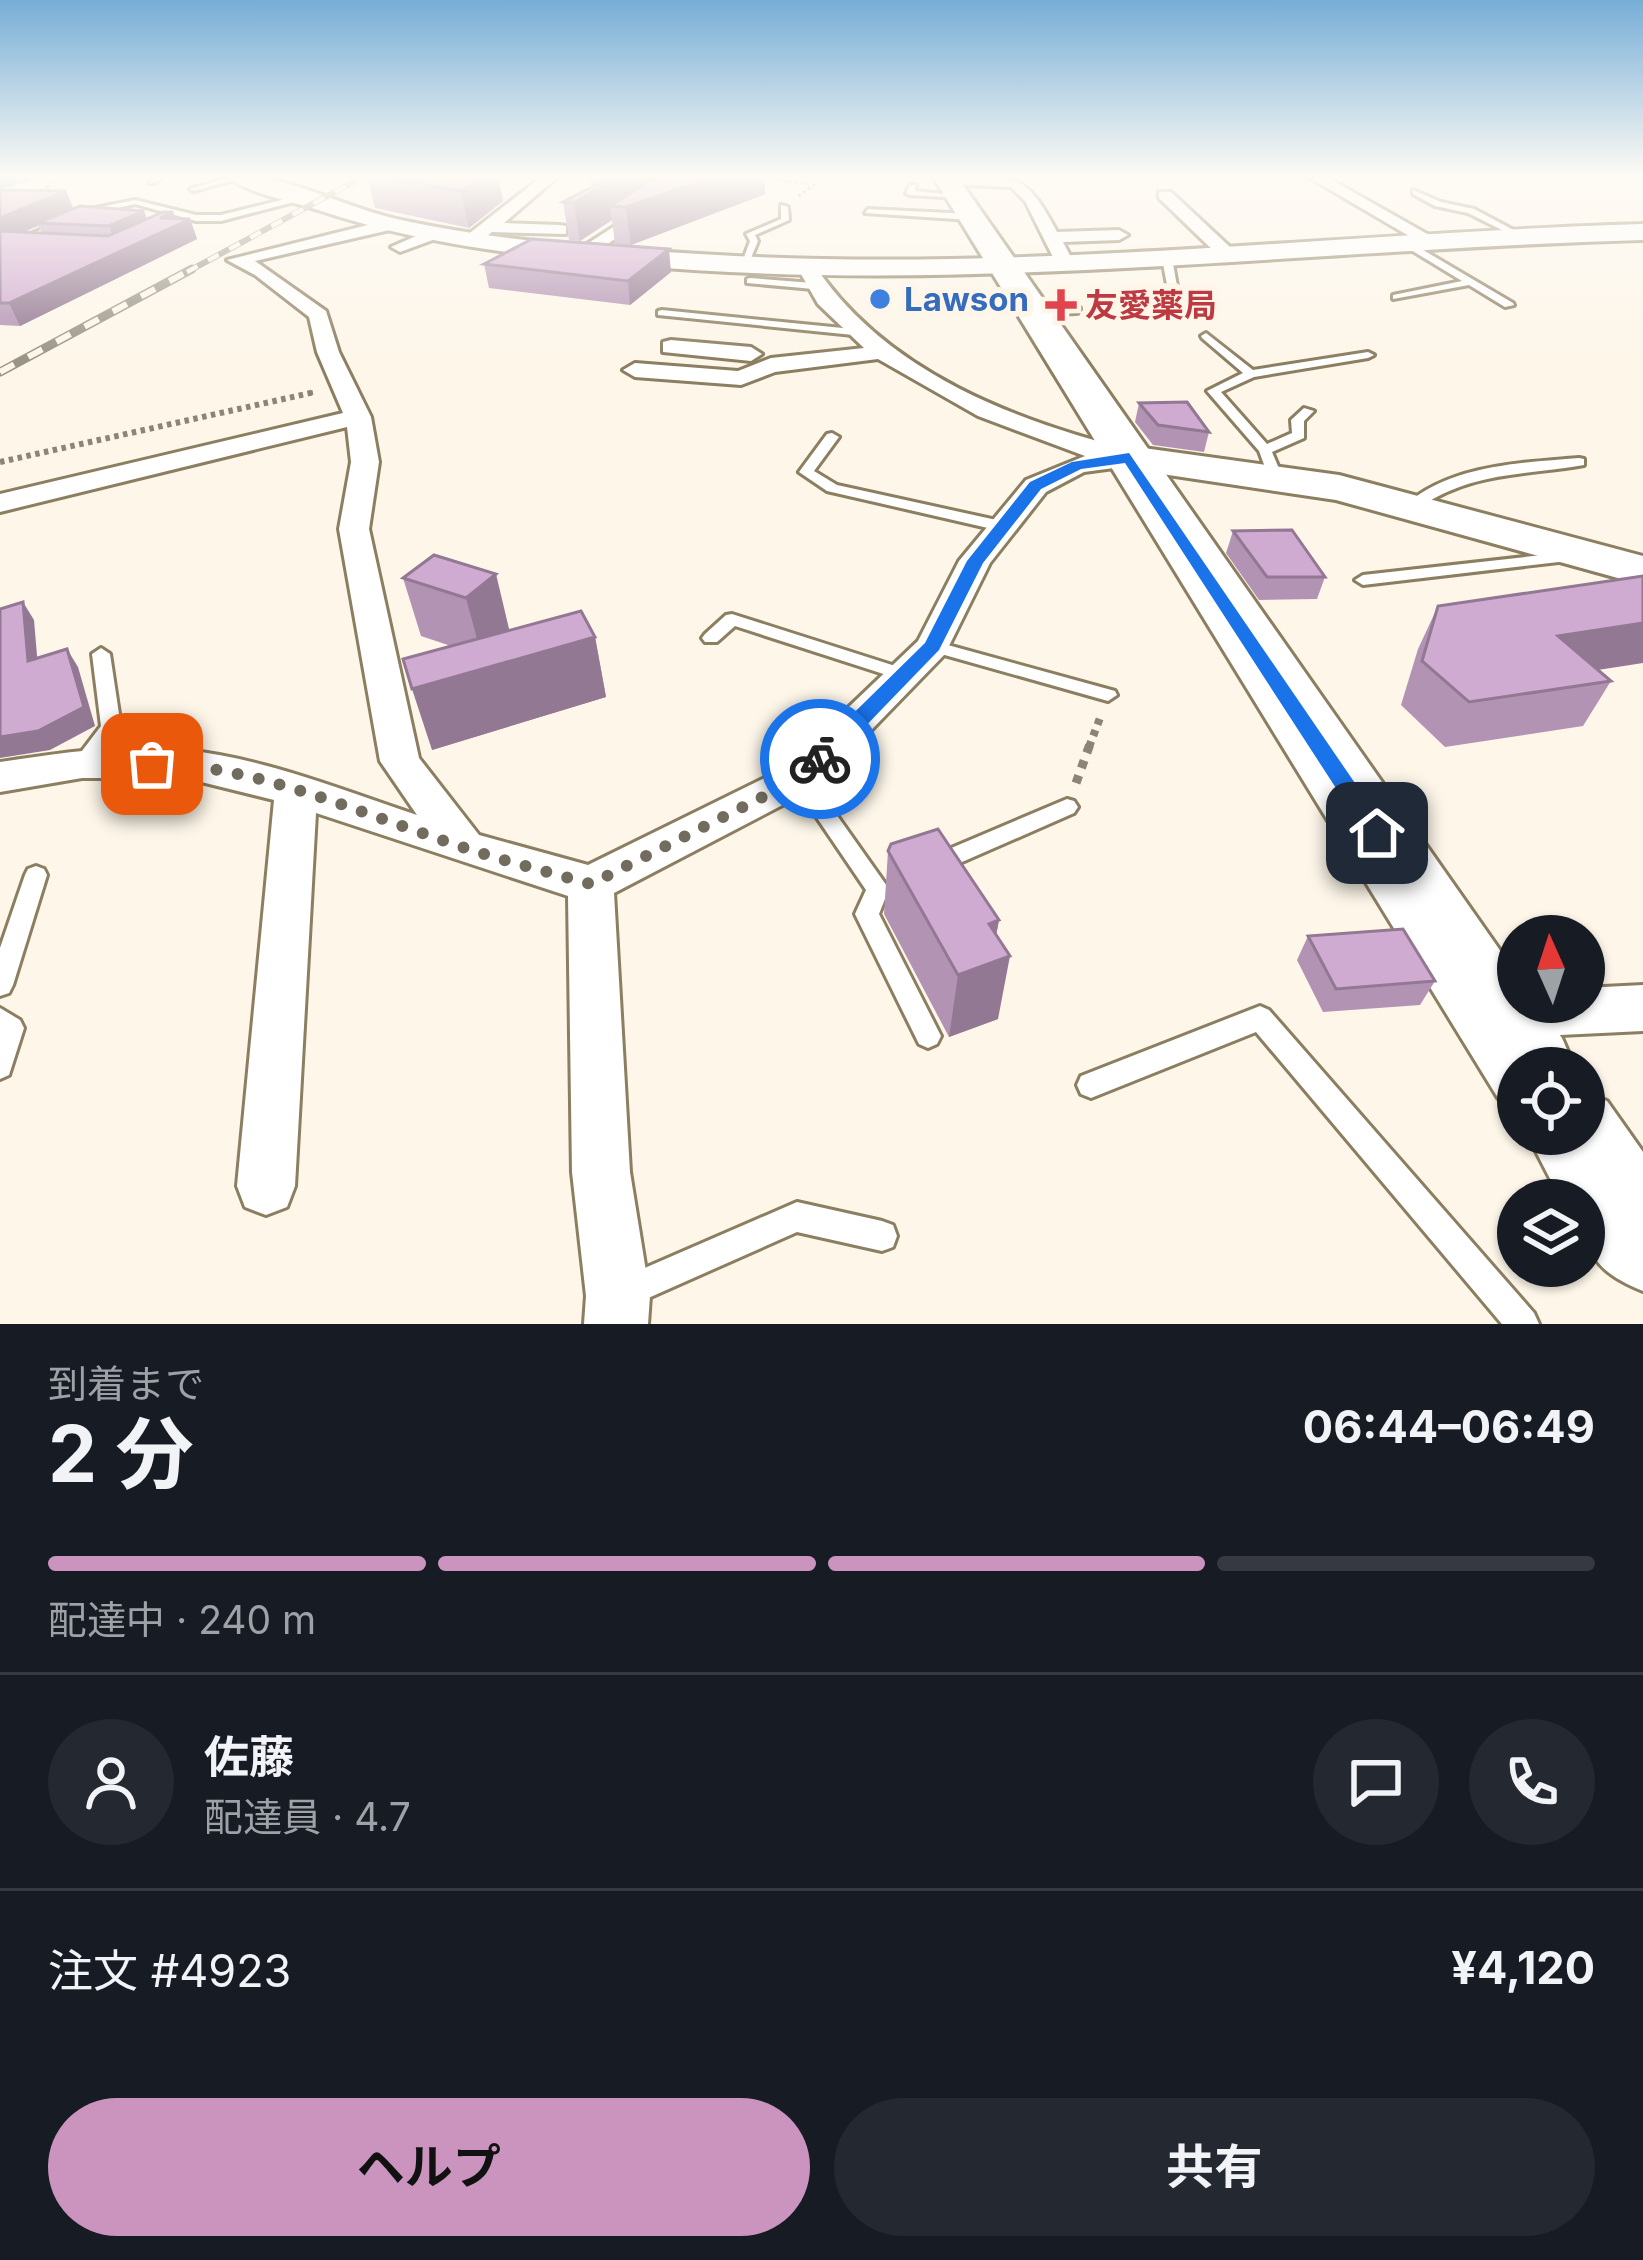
<!DOCTYPE html>
<html lang="ja">
<head>
<meta charset="utf-8">
<style>
	body { margin:0; font-family:Inter,"Noto Sans JP",sans-serif; background:#242831; color:#f1f3f6; height:100vh; display:flex; flex-direction:column; font-size:45px; white-space:nowrap }
	* { box-sizing:border-box; margin:0 }
	p { font-size:39px; color:#9ea1a6 }
	.icon { flex:none; width:66px; height:66px; fill:none; stroke:currentColor; stroke-width:2; stroke-linecap:round; stroke-linejoin:round }
	.map { position:relative; height:1324px; overflow:hidden }
	.sheet { display:flex; flex-direction:column; background:#171b24; flex:1 }
	.sheet>* { flex:none }
	.needle { width:78px; rotate:357deg }
	.fabs { position:absolute; left:1497px; top:915px; display:grid; gap:24px }
	.fabs a { display:grid; place-items:center; width:108px; height:108px; border-radius:50%; background:#171b24; box-shadow:0 3px 9px #0004; font-size:60px }
	.pin { position:absolute; display:grid; place-items:center; width:102px; height:102px; color:#fff; margin:-51px; border-radius:24px; box-shadow:0 6px 18px #0006 }
	.courier { position:absolute; display:grid; place-items:center; width:120px; height:120px; margin:-60px; border:9px solid #1a73e8; border-radius:50%; background:#fff; color:#222; box-shadow:0 3px 15px #0007 }
	.overview em { font-style:normal; font-weight:700 }
	.overview div { display:flex; flex-direction:column-reverse }
	.overview { display:flex; align-items:center; justify-content:space-between; height:204px; padding:0 48px }
	h1 { font-size:78px; font-weight:700; line-height:90px }
	.bar { display:grid; grid-template-columns:repeat(4,1fr); gap:18px 12px; align-content:center; height:144px; padding:0 48px }
	.bar i { height:15px; border-radius:9px; background:#363941 }
	.bar .current { background:#ca94be }
	.bar p { grid-column:span 4 }
	.line { display:flex; align-items:center; gap:30px; padding:0 48px; border-top:3px solid #363941 }
	.line div { flex:1 }
	.round { display:grid; place-items:center; flex:none; width:126px; height:126px; border-radius:63px; background:#242831 }
	.cta { display:flex; gap:24px; margin-top:auto; padding:24px 48px }
	.cta a { flex:1; height:138px; border-radius:72px; background:#ca94be; color:#111; font-size:48px; font-weight:700; line-height:138px; text-align:center }
	.cta a+a { background:#242831; color:#f1f3f6 }
	.map>svg:first-child { display:block }
	.lines { fill:none; stroke-linecap:round; stroke-linejoin:round }
	.river { fill:#6fa4bd; fill-rule:evenodd }
	.lane-casing { stroke:#8c7e60; stroke-width:6 }
	.street-casing { stroke:#8c7e60; stroke-width:6 }
	.secondary-casing { stroke:#8c7e60; stroke-width:6 }
	.primary-casing { stroke:#8c7e60; stroke-width:6 }
	.path-far4 { stroke:#8b8478; stroke-width:3; stroke-dasharray:3 3; stroke-linecap:butt }
	.path-far3 { stroke:#8b8478; stroke-width:4.5; stroke-dasharray:3 3; stroke-linecap:butt }
	.path-far2 { stroke:#8b8478; stroke-width:6; stroke-dasharray:4.5 4.5; stroke-linecap:butt }
	.path-far1 { stroke:#8b8478; stroke-width:8; stroke-dasharray:6 6; stroke-linecap:butt }
	.path { stroke:#8b8478; stroke-width:9; stroke-dasharray:8 8; stroke-linecap:butt }
	.lane { fill:#fff; fill-rule:evenodd }
	.street { fill:#fff; fill-rule:evenodd }
	.secondary { fill:#fff; fill-rule:evenodd }
	.primary { fill:#fff; fill-rule:evenodd }
	.rail-far1-casing { stroke:#9a9487; stroke-width:6 }
	.rail-casing { stroke:#9a9487; stroke-width:9 }
	.rail-far1 { stroke:#fdf6e9; stroke-width:4.5; stroke-dasharray:12; stroke-linecap:butt }
	.rail { stroke:#fdf6e9; stroke-width:6; stroke-dasharray:16; stroke-linecap:butt }
	.wall { fill:#b393b4; fill-rule:evenodd }
	.shaded-wall { fill:#927892 }
	.building { fill:#d0abd1; stroke:#927892; stroke-width:3 }
	.route { fill:#1a73e8 }
	.done { stroke:#726c5f; stroke-width:12; stroke-dasharray:0 21.6 }
	.shop-dot { fill:#3f7fe0; stroke:#fdf6e9; stroke-width:4.5 }
	.health-dot { fill:#e0444e; stroke:#fdf6e9; stroke-width:4.5 }
	.labels { text-anchor:middle; stroke-width:12; stroke-linejoin:round; paint-order:stroke }
	.far-shop-label { font-size:33px; font-weight:bold; fill:#366cbe; stroke:#fdf6e9; text-anchor:start }
	.far-health-label { font-size:33px; font-weight:bold; fill:#be3a42; stroke:#fdf6e9; text-anchor:start }
</style>
</head>
<body>
<div class="map">
<svg width="1643" height="1324" viewBox="0 0 1643 1324">
	<rect width="100%" height="100%" fill="#fdf6e9"/>
	<g class="lines">
		<!-- river -->
		<polygon class="river" points="0,175 33,175 29,181 0,189"/>
		<!-- lane casing -->
		<g class="lane-casing">
			<g id="lane">
				<polygon points="156,175 165,175 155,183 149,183"/>
				<polygon points="240,175 248,176 194,191 190,189"/>
				<polygon points="910,185 916,185 915,191 962,196 958,198 910,195 906,193"/>
				<polygon points="1413,190 1441,202 1474,209 1521,234 1514,236 1468,213 1435,206 1413,194"/>
				<polygon points="306,194 309,198 221,221 196,221 135,204 90,214 20,244 13,242 85,210 135,200 196,215 221,215"/>
				<polygon points="781,205 788,207 789,220 755,235 758,241 749,263 741,265 750,241 746,234 781,219"/>
				<polygon points="868,209 971,214 975,217 971,220 865,213"/>
				<polygon points="1401,237 1513,303 1514,305 1505,307 1469,285 1393,299 1393,295 1462,281 1398,242"/>
				<polygon points="1167,255 1172,258 1177,286 1163,295 1158,292 1167,285 1162,258"/>
				<polygon points="750,278 813,283 818,286 813,289 747,283 747,279"/>
				<polygon points="1080,308 1080,312 1076,313 1033,315 1028,312 1033,309"/>
				<polygon points="662,310 863,330 868,333 863,336 658,315 658,311"/>
				<polygon points="1206,333 1253,370 1368,352 1374,355 1368,358 1254,377 1221,392 1267,444 1292,433 1291,420 1304,408 1314,411 1304,421 1304,438 1272,452 1283,478 1276,482 1269,478 1259,451 1207,391 1243,373 1202,338 1201,336"/>
				<polygon points="832,433 839,437 814,471 837,485 1001,521 1009,526 1001,531 827,491 799,472 827,434"/>
				<path d="M1579,458L1584,459V465C1520,476 1470,471 1414,511L1409,512L1402,508C1448,465 1519,463 1579,458Z"/>
				<polygon points="1570,552 1578,557 1576,560 1363,585 1355,580 1363,575"/>
				<polygon points="732,614 911,671 914,675 905,681 899,679 735,626 717,642 705,642 702,638 705,634 726,615"/>
				<polygon points="933,641 1115,691 1117,695 1108,701 927,650 924,646 927,642"/>
				<polygon points="101,648 110,654 121,727 89,769 75,769 72,764 101,726 92,654"/>
				<polygon points="800,771 807,773 889,889 879,914 941,1036 937,1044 928,1048 919,1044 855,914 866,890 790,778 793,773"/>
				<polygon points="1067,799 1074,801 1078,807 1074,813 946,869 938,872 930,869 927,863 930,857"/>
				<polygon points="36,866 44,869 47,875 13,985 9,993 0,996 0,948 25,875 28,869"/>
				<polygon points="1260,1006 1269,1010 1534,1313 1539,1324 1502,1324 1256,1032 1091,1098 1081,1094 1077,1085 1081,1076"/>
				<polygon points="0,1008 20,1020 24,1028 9,1075 0,1079"/>
				<polygon points="797,1202 882,1221 893,1225 897,1236 893,1247 882,1251 797,1232 628,1307 617,1302 612,1291 617,1280"/>
			</g>
		</g>
		<!-- street casing -->
		<g class="street-casing">
			<g id="street">
				<polygon points="544,175 560,175 504,223 560,225 566,226 566,234 492,232 478,244 466,244 466,236"/>
				<path d="M951,175C1017,179 1024,170 1057,232L1119,230L1128,235L1119,240L1063,242L1074,263L1058,267L1025,201L1011,187L946,184L938,179Z"/>
				<polygon points="1305,175 1323,175 1436,239 1421,243"/>
				<polygon points="1159,192 1171,192 1231,248 1231,256 1219,256 1159,198"/>
				<polygon points="649,204 663,207 591,255 576,251"/>
				<path d="M388,220L397,225L394,229L255,261L326,311L339,352L371,417L379,462L369,529L419,758L479,835L588,865L785,768L918,641L959,561L1026,480L1085,456L978,416L878,359L775,372L741,385L635,377L623,370L635,363L738,371L771,358L864,348L818,304L797,267L799,263H813C885,373 1017,422 1139,452L1143,458L1129,466L1084,472L1046,492L990,563L945,654L815,788L614,893L630,1172L650,1296L648,1324H584L586,1296L572,1172L568,896L316,813L295,1186L287,1207L266,1215L245,1207L237,1186L274,800L185,778H82L0,792V762C60,753 123,743 185,750C263,758 342,790 417,815L380,761L339,529L351,462L347,427L0,512V494L343,413L317,352L309,317L255,275L227,260Z"/>
				<polygon points="432,229 438,230 438,238 400,252 391,247"/>
				<polygon points="671,340 751,347 762,354 751,361 663,352 663,342"/>
				<polygon points="1643,985 1643,1031 1497,1038 1479,1031 1471,1015 1479,999 1518,991 1518,1002 1584,1002 1584,988"/>
			</g>
		</g>
		<!-- secondary casing -->
		<g class="secondary-casing">
			<g id="secondary">
				<path d="M226,175C287,173 341,207 401,220C503,242 612,249 717,255C1025,273 1335,233 1643,224V240C1305,249 967,296 629,265C523,256 419,244 318,210C291,201 247,194 226,175Z"/>
				<polygon points="1129,446 1339,475 1643,556 1643,585 1336,500 1115,467 1109,458 1115,449"/>
			</g>
		</g>
		<!-- primary casing -->
		<g class="primary-casing">
			<g id="primary">
				<polygon points="932,175 956,175 1518,976 1518,1002 1536,1002 1562,1038 1575,1068 1518,1068 1518,1105 1498,1098"/>
				<path d="M1584,1092L1607,1101L1643,1152V1291C1594,1271 1584,1253 1584,1200H1561L1527,1134H1584Z"/>
			</g>
		</g>
		<!-- path-far4 -->
		<g class="path-far4">
			<polyline points="747,175 814,185 797,197"/>
			<polyline points="838,175 897,177"/>
			<polyline points="52,196 45,191 55,175"/>
		</g>
		<!-- path-far3 -->
		<polyline class="path-far3" points="310,393 315,392"/>
		<!-- path-far2 -->
		<polyline class="path-far2" points="0,462 315,392"/>
		<!-- path-far1 -->
		<polyline class="path-far1" points="1089,747 1100,718"/>
		<!-- path -->
		<polyline class="path" points="1076,783 1090,744"/>
		<!-- lane -->
		<use href="#lane" class="lane"/>
		<!-- street -->
		<use href="#street" class="street"/>
		<!-- secondary -->
		<use href="#secondary" class="secondary"/>
		<!-- primary -->
		<use href="#primary" class="primary"/>
		<!-- rail-far1 casing -->
		<g class="rail-far1-casing">
			<polyline id="rail-far1" points="187,272 366,175"/>
		</g>
		<!-- rail casing -->
		<g class="rail-casing">
			<polyline id="rail" points="0,372 192,269"/>
		</g>
		<!-- rail-far1 -->
		<use href="#rail-far1" class="rail-far1"/>
		<!-- rail -->
		<use href="#rail" class="rail"/>
	</g>
	<!-- wall -->
	<g class="wall">
		<polygon points="367,175 498,175 503,201 469,228 375,208"/>
		<polygon points="589,175 764,175 765,194 631,245 615,244 612,220 580,241 569,240 563,202 591,187"/>
		<path d="M0,190L74,209L147,219L173,212L176,219H190L197,239L20,326L0,325ZM38,226L42,233L23,232Z"/>
		<polygon points="484,264 671,272 630,305 489,288"/>
		<polygon points="1139,403 1209,432 1204,452 1153,445 1135,422"/>
		<polygon points="1233,531 1325,577 1317,599 1259,600 1226,553"/>
		<polygon points="434,555 510,630 595,637 606,697 432,750 451,646 421,636 403,578"/>
		<polygon points="1438,606 1598,670 1611,681 1583,726 1445,747 1401,705 1418,649"/>
		<polygon points="888,851 999,920 996,935 998,1019 949,1037 884,914"/>
		<polygon points="1308,936 1435,981 1420,1005 1323,1012 1297,960"/>
	</g>
	<!-- shaded-wall -->
	<g class="shaded-wall">
		<polygon points="484,175 498,175 503,201 469,228 461,191"/>
		<polygon points="621,175 764,175 765,194 631,245 626,207 610,206 612,220 580,241 574,203"/>
		<polygon points="66,191 74,210 37,223 38,226 5,240 0,240 0,218"/>
		<polygon points="144,211 150,226 115,241 109,226"/>
		<polygon points="173,212 178,225 190,219 197,239 20,326 9,303"/>
		<polygon points="669,249 671,272 630,305 628,281"/>
		<polygon points="496,574 510,633 482,657 466,598"/>
		<polygon points="23,602 34,620 39,679 28,661"/>
		<polygon points="1643,623 1643,663 1533,680 1558,636"/>
		<polygon points="595,637 606,697 432,750 412,689"/>
		<polygon points="67,649 78,667 95,726 50,750 0,758 0,737"/>
		<polygon points="999,920 991,963 1010,956 998,1019 949,1037 958,975 989,924"/>
	</g>
	<!-- building -->
	<g class="building">
		<polygon points="374,175 484,175 461,191"/>
		<polygon points="615,175 621,175 574,203 563,202"/>
		<polygon points="668,175 720,175 626,207 610,206 650,181"/>
		<polygon points="0,190 66,191 0,218"/>
		<polygon points="80,206 144,211 109,226 37,223"/>
		<polygon points="163,212 173,212 160,218 190,219 9,303 0,303 0,231 108,236"/>
		<polygon points="532,239 669,249 628,281 484,264"/>
		<polygon points="1187,402 1209,432 1158,425 1139,403"/>
		<polygon points="1292,530 1325,577 1267,577 1233,531"/>
		<polygon points="434,555 496,574 466,598 403,578"/>
		<polygon points="1643,576 1643,623 1558,636 1611,681 1469,702 1422,661 1438,606"/>
		<polygon points="23,602 28,661 67,649 84,707 38,731 0,737 0,609"/>
		<polygon points="581,611 595,637 412,689 403,659"/>
		<polygon points="938,829 999,920 989,924 1010,956 958,975 888,851 891,844"/>
		<polygon points="1403,929 1435,981 1336,989 1308,936"/>
	</g>
	<!-- sky -->
	<linearGradient id="sky" x2="0" y2="1"><stop stop-color="#77aed7"/><stop offset="0.49" stop-color="#fefbf5"/><stop offset="1" stop-color="#fefbf5" stop-opacity="0"/></linearGradient>
	<rect width="1643" height="360" fill="url(#sky)"/>
	<!-- route -->
	<polygon class="route" points="1129,453 1385,827 1385,839 1369,839 1125,463 1081,469 1041,489 983,563 939,650 828,765 812,765 812,754 925,643 967,561 1030,482 1072,462"/>
	<g class="lines">
		<!-- done -->
		<path class="done" d="M152,764C249,764 348,808 439,839C489,857 540,870 591,884L800,778L820,759"/>
	</g>
	<!-- markers -->
	<circle class="shop-dot" cx="880" cy="299" r="12"/>
	<path class="health-dot" d="M1055 287h12v12h12v12h-12v12h-12v-12h-12v-12h12z"/>
	<g class="labels">
		<!-- far-shop labels -->
		<g class="far-shop-label">
			<text x="904" y="311">Lawson</text>
		</g>
		<!-- far-health labels -->
		<g class="far-health-label">
			<text x="1085" y="317">友愛薬局</text>
		</g>
	</g>
</svg>
<div class="fabs">
<a><svg class="needle" viewBox="-14 -14 28 28"><path d="M0-13l5 13h-10z" fill="#e53935"/><path d="M0 13l5-13h-10z" fill="#9ea1a6"/></svg></a>
<a><svg class="icon" aria-label="locate" viewBox="0 0 24 24"><circle cx="12" cy="12" r="6"/><path d="M12 2v4M12 18v4M2 12h4M18 12h4"/></svg></a>
<a><svg class="icon" aria-label="layers" viewBox="0 0 24 24"><path d="M12 4l9 5-9 5-9-5zM3 14l9 5 9-5"/></svg></a>
</div>
<div class="pin" style="left:152px;top:764px;background:#ea580c"><svg class="icon" aria-label="bag" viewBox="0 0 24 24"><path d="M5 8h14l-1 12H6zM9 8a3 3 0 0 1 6 0"/></svg></div>
<div class="pin" style="left:1377px;top:833px;background:#1f2937"><svg class="icon" aria-label="home" viewBox="0 0 24 24"><path d="M3 11l9-7 9 7M6 9v11h12V9"/></svg></div>
<div class="courier" style="left:820px;top:759px"><svg class="icon" aria-label="bike" viewBox="0 0 24 24"><circle cx="6" cy="16" r="4"/><circle cx="18" cy="16" r="4"/><path d="M6 16l4-8h5l3 8M10 8l3 8H6M13 5h3"/></svg></div>
</div>
<section class="sheet">
<div class="overview"><div><h1>2 分</h1><p>到着まで</p></div><em>06:44–06:49</em></div>
<div class="bar"><i class="current"></i><i class="current"></i><i class="current"></i><i></i><p>配達中 · 240 m</p></div>
<div class="line" style="height:216px"><a class="round"><svg class="icon" aria-label="person" viewBox="0 0 24 24"><circle cx="12" cy="8" r="4"/><path d="M4 21q1-7 8-7t8 7"/></svg></a><div><b>佐藤</b><p>配達員 · 4.7</p></div><a class="round"><svg class="icon" aria-label="chat" viewBox="0 0 24 24"><path d="M4 5h16v11H9l-5 4z"/></svg></a><a class="round"><svg class="icon" aria-label="phone" viewBox="0 0 24 24"><path d="M5 4h4l2 5-3 2q2 4 5 5l2-3 5 2v4C11 20 4 13 5 4z"/></svg></a></div>
<div class="line" style="height:156px"><div>注文 #4923</div><b>¥4,120</b></div>
<div class="cta"><a>ヘルプ</a><a>共有</a></div>
</section>
</body>
</html>
